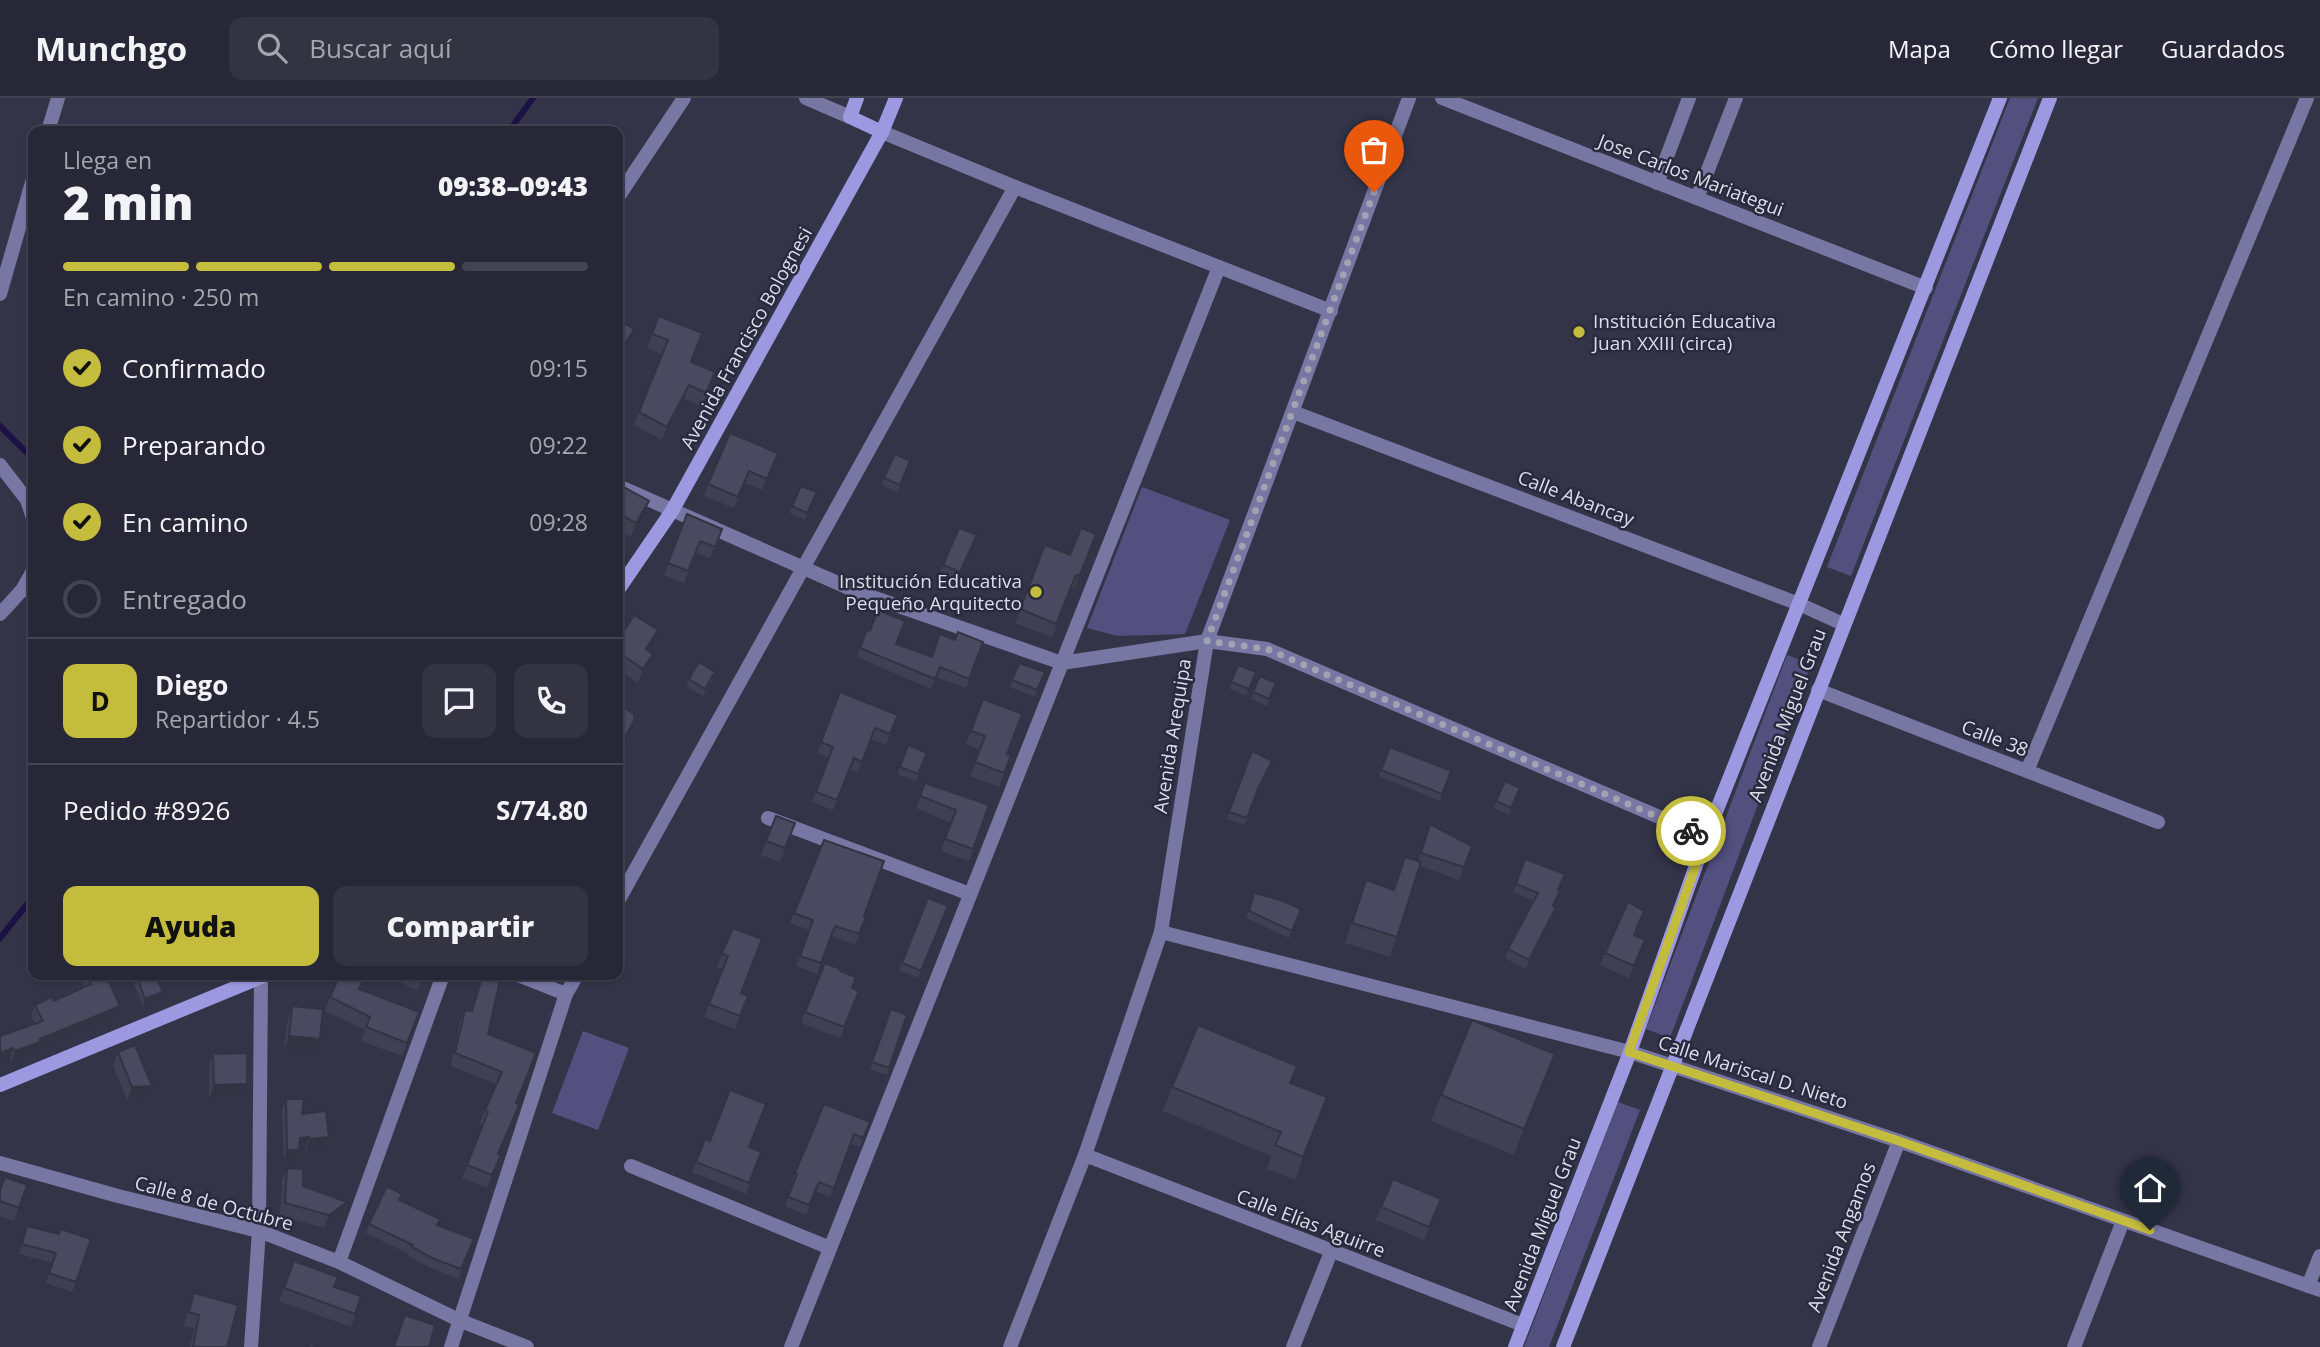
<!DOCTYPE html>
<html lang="es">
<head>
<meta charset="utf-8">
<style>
	body { margin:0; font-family:"Open Sans",sans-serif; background:#333342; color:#f1f3f6; height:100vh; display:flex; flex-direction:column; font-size:26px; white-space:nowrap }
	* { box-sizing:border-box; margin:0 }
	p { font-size:23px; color:#a4a5ad }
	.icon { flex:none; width:38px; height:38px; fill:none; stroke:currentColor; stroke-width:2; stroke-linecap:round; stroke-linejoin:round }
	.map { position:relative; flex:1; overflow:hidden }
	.panel { position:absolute; left:28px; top:28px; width:595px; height:854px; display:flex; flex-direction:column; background:#272737; border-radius:14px; box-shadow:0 2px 5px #0004,0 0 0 2px #434452 }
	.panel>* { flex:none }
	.pin { position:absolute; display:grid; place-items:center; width:60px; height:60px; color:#fff; margin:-72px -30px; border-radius:50% 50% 50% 0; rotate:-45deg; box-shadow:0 0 7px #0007 }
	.pin .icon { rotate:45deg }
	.courier { position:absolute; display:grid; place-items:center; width:70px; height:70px; margin:-35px; border:5px solid #c4bc3d; border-radius:50%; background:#fff; color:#222; box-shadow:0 2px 9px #0007 }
	.headline em { font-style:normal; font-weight:800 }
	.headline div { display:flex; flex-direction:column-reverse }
	.headline { display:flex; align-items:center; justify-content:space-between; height:119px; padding:0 35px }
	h1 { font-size:46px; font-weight:800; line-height:52px }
	.bar { display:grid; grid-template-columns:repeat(4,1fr); gap:10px 7px; align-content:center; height:84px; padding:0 35px }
	.bar i { height:9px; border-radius:5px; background:#434452 }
	.bar .current { background:#c4bc3d }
	.bar p { grid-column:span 4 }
	.line { display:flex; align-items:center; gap:18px; padding:0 35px; border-top:2px solid #434452 }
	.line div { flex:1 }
	.round { display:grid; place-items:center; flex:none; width:74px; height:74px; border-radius:14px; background:#333342 }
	ol { padding:0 35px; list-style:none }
	li { display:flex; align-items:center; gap:21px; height:77px }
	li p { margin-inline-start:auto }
	li .icon { padding:7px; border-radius:50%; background:#c4bc3d; color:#111; stroke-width:4 }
	li:last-child { color:#a4a5ad }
	li i { width:38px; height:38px; border:4px solid #434452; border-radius:50% }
	.primary-button { display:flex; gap:14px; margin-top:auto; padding:14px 35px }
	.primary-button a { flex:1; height:80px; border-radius:14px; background:#c4bc3d; color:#111; font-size:28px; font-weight:800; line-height:80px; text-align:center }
	.primary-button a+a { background:#333342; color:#f1f3f6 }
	header { display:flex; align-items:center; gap:42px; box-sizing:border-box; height:98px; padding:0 35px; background:#272737; border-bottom:2px solid #434452 }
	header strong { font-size:33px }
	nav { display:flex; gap:38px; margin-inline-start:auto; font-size:24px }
	.search { width:490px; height:63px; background:#333342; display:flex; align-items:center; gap:18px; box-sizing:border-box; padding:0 24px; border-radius:14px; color:#a4a5ad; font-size:26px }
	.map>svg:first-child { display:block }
	.green { fill:#53507f }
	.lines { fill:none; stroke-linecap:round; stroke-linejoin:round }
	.stream { stroke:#1b1145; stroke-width:6 }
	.street { stroke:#7876a3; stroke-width:14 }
	.secondary { stroke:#9d99e1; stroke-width:14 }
	.wall { fill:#403f53 }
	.shaded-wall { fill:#343343 }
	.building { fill:#4a4960; stroke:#343343; stroke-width:2 }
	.done { stroke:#a1a2b2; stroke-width:7; stroke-dasharray:0 12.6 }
	.route { stroke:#c4bc3d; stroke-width:9 }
	.poi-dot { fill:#c4bc3d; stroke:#2a2a3f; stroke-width:2.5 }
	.labels { text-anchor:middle; stroke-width:5; stroke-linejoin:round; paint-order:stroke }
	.street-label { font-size:19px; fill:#dcddeb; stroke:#2a2a3f }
	.poi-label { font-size:19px; fill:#dcddeb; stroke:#2a2a3f; text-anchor:start }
</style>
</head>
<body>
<header>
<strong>Munchgo</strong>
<div class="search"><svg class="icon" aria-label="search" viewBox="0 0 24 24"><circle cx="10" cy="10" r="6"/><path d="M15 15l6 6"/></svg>Buscar aquí</div>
<nav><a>Mapa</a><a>Cómo llegar</a><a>Guardados</a></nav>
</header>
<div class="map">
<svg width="2320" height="1249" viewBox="0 0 2320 1249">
	<rect width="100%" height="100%" fill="#343449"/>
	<!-- green -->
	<g class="green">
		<polygon points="2010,0 2038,0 1851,478 1827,469"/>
		<polygon points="1142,389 1230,422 1185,536 1117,538 1087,530"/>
		<polygon points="1787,557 1811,566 1670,940 1646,931"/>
		<polygon points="583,933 629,950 598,1032 552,1015"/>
		<polygon points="1618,1004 1640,1012 1549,1249 1524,1249"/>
	</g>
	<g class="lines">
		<!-- stream -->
		<g class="stream">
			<polyline points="509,33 533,0"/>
			<polyline points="0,328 26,354 33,358"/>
			<polyline points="0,840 33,799"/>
		</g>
		<!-- street -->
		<g class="street">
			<polyline points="806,0 850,19"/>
			<polyline points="1442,0 1926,190"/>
			<polyline points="48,33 58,0"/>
			<polyline points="882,34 1015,89 1331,213"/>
			<polyline points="1657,85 1689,0"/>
			<polyline points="618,99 684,0"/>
			<polyline points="1697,100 1736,0"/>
			<polyline points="0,196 33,81"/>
			<polyline points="1293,314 1799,506 1843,526"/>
			<polyline points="0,367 27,402 33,420"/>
			<polyline points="618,388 858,494 1062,565 1207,543 1267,551 1706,739"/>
			<polyline points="0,516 22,492 33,473"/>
			<polyline points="1818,592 2158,724"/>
			<polyline points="2027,673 2307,0"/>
			<polyline points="768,720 970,796"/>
			<polyline points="618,803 1015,89"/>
			<polyline points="1161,834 1630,954 1899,1043 2320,1192"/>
			<polyline points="518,877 566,896"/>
			<polyline points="1085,1057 1523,1227"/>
			<polyline points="0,1065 118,1098 259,1133 339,1164 461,1223 527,1249"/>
			<polyline points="631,1068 830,1150"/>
			<polyline points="339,1164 443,877"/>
			<polyline points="2308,1188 2320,1158"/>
			<polyline points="251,1249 259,1133 261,879"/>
			<polyline points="451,1249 566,896 577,877"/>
			<polyline points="791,1249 1219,169"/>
			<polyline points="1010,1249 1085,1057 1161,834 1207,543 1409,0"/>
			<polyline points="1293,1249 1331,1154"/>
			<polyline points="1819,1249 1899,1043"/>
			<polyline points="2074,1249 2123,1123"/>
		</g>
		<!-- secondary -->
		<g class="secondary">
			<polyline points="857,0 850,19 882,34"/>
			<polyline points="618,492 672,413 882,34 896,0"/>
			<polyline points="0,987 266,877"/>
			<polyline points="1515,1249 1630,954 1706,739 2000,0"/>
			<polyline points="1563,1249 2050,0"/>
		</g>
	</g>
	<!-- wall -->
	<g class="wall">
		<polygon points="659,218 691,264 710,288 702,308 684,301 662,342 634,327 662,256 647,250"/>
		<polygon points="618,227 632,238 619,260 618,260"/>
		<polygon points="778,355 762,392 745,385 734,410 704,398 708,386"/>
		<polygon points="910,363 898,394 882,387 884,380"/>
		<polygon points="618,396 644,417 631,439 618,431"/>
		<polygon points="814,401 805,422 790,415 792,408"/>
		<polygon points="687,416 722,431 710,460 696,455 684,485 664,477"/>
		<polygon points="1096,436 1076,488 1074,491 1071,490 1052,539 1015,525 1045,447 1070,457"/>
		<polygon points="972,451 955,487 938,480 943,467"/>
		<polygon points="618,532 623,535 653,545 648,553 653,556 648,570 638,585 618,571"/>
		<polygon points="867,532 897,546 932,559 955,542 983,544 966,590 936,579 931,591 857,559"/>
		<polygon points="1019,565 1045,574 1035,599 1010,589"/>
		<polygon points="1238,567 1256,574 1246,598 1229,590"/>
		<polygon points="1260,578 1276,585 1267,608 1251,601"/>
		<polygon points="689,581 713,581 703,598 686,588"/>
		<polygon points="840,594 898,617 886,647 871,641 858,674 850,671 833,712 812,704 829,660 817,655"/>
		<polygon points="983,601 1007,656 1011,657 999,689 970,678 980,652 966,646"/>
		<polygon points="908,647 927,655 916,683 897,676"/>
		<polygon points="1252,653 1270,670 1255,698 1245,727 1227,721"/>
		<polygon points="1381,672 1451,673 1440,703 1379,678"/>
		<polygon points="925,685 989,707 969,763 941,753 951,725 916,710"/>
		<polygon points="1518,697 1509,717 1494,710 1496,703"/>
		<polygon points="776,718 795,725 780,764 761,757"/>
		<polygon points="1430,726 1472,748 1459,782 1420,768 1390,859 1345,845 1366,782 1393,791 1405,759 1418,763"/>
		<polygon points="824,742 864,818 866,819 855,847 831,838 817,876 796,868 809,832 790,825"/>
		<polygon points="1525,761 1559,792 1554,808 1553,818 1526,871 1505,860 1508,851 1533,803 1513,794"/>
		<polygon points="1254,795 1301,811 1289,840 1246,820"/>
		<polygon points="928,800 948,808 918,880 899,872"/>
		<polygon points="1640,825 1635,837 1645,842 1629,880 1600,867 1605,855"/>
		<polygon points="733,830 741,895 748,898 735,931 704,919 723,871 717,869"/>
		<polygon points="840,873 852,890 859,893 840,940 801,925 805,914"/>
		<polygon points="79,877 106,877 120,908 116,918 37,951 36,955 11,964 10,960 0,964 0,938 35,926 31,918 35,907 54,903 84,889"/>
		<polygon points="340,877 367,877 360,892 419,914 402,958 361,943 365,932 325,913 330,899"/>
		<polygon points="384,877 424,877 417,892"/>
		<polygon points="483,877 488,936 536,955 516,1006 519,1007 499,1056 501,1057 487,1090 462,1080 483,1027 480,1025 485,1012 497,986 451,968 460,924 465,912 471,913"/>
		<polygon points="137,879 163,894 161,901 143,908 134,886"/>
		<polygon points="292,908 320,941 315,955 284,952 288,921"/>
		<polygon points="891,911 907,917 887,977 870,971"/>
		<polygon points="118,954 147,1002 127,1002 113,968"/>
		<polygon points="213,956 242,999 209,1000 209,969"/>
		<polygon points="1555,956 1514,1057 1431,1023 1441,997"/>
		<polygon points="1291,985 1319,1023 1295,1082 1267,1071 1271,1058 1163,1013 1172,989"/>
		<polygon points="286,1001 329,1039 326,1049 306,1052 305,1050 300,1050 296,1063 284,1062 282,1012"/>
		<polygon points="870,1024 860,1049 851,1046 830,1099 815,1093 806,1117 785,1108 794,1085 792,1084 795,1075"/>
		<polygon points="705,1041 710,1043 749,1049 761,1054 746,1096 692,1074"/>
		<polygon points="287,1070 303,1088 347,1104 342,1118 324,1130 280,1118 282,1083"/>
		<polygon points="27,1087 14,1123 0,1118 0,1092"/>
		<polygon points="402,1096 400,1102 438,1127 474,1141 458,1181 429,1169 408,1158 409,1156 366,1135 369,1126"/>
		<polygon points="1381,1109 1436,1115 1424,1142 1376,1122"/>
		<polygon points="27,1128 59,1136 91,1141 72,1194 46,1185 53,1165 19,1156"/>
		<polygon points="294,1163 334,1189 361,1198 351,1229 279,1203"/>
		<polygon points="194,1195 227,1249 190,1249 194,1230 184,1228 189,1209"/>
	</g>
	<!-- shaded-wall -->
	<g class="shaded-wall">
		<polygon points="634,231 632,238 619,260 621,253"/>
		<polygon points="689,287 684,301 662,342 667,329"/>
		<polygon points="649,403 644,417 631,439 636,425"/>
		<polygon points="977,437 972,451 955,487 960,474"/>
		<polygon points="1091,449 1076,488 1074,491 1079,478"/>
		<polygon points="658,532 653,545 641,565 646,551"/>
		<polygon points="653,556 648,570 638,585 643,571"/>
		<polygon points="634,623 631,632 618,654 618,651"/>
		<polygon points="1556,809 1553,818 1526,871 1529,862"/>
		<polygon points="163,894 161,901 143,908 145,901"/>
		<polygon points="120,908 116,918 37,951 36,955 11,964 15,953"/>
		<polygon points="289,938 320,941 315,955 284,952"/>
		<polygon points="13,950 10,960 0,964 0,955"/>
		<polygon points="1555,956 1545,982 1514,1057 1524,1031"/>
		<polygon points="247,986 242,999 209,1000 214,987"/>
		<polygon points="152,988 147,1002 127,1002 132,989"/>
		<polygon points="1327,999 1319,1023 1295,1082 1303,1059"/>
		<polygon points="309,1039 305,1050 297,1050 300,1040"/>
		<polygon points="329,1039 326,1049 306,1052 309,1041"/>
		<polygon points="287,1052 299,1052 296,1063 284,1062"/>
		<polygon points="347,1104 342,1118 324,1130 329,1117"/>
	</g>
	<!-- building -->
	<g class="building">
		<polygon points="659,218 702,235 691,264 715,274 706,295 689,287 667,329 639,314 668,242 652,236"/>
		<polygon points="620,223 634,231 621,253 618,251 618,227"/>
		<polygon points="730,335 778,355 767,381 749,373 738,399 708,386"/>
		<polygon points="895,356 910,363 900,387 884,380"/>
		<polygon points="622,388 649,403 636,425 618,415 618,396"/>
		<polygon points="801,388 817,394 807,415 792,408"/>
		<polygon points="687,416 722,431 715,449 700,443 688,473 668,465"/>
		<polygon points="959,430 977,437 960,474 943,467"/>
		<polygon points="1081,430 1096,436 1081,474 1079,478 1076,477 1056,526 1020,511 1045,447 1070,457"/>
		<polygon points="878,512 905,523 896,546 932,559 940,536 955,542 958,534 983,544 969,581 940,569 935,581 860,550 867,532 870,533"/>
		<polygon points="634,517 658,532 646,551 653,556 643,571 618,554 618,532 623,535"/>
		<polygon points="699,564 715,574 705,591 689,581"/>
		<polygon points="1019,565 1045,574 1037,592 1012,582"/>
		<polygon points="1238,567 1256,574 1249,591 1231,584"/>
		<polygon points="1260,578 1276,585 1269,601 1253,594"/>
		<polygon points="840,594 898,617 890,636 875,630 862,664 854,660 837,702 816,694 833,649 821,644"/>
		<polygon points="983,601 1022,616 1007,656 1011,657 1004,675 975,664 985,638 971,633"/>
		<polygon points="618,606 634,616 634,623 618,651"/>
		<polygon points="908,647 927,655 918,676 900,669"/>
		<polygon points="1390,649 1451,673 1442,696 1381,672"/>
		<polygon points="1252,653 1272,663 1258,691 1247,720 1229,714"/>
		<polygon points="1505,683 1520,690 1511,710 1496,703"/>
		<polygon points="925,685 989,707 973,751 945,741 956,712 920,698"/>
		<polygon points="776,718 795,725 785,750 766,743"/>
		<polygon points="1430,726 1472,748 1464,769 1421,755"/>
		<polygon points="824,742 884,763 864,818 866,819 859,836 835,828 821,865 800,858 813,822 794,815"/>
		<polygon points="1405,759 1421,764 1397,839 1352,825 1366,782 1394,792"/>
		<polygon points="1525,761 1565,776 1558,792 1560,793 1553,808 1556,809 1529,862 1508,851 1538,795 1516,786"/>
		<polygon points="1254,795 1281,802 1301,811 1292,833 1249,813"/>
		<polygon points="928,800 948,808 921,873 902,865"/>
		<polygon points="1628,804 1644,813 1634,837 1645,842 1634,868 1605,855"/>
		<polygon points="733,830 762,841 741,895 748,898 740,918 709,906 728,858 722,855"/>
		<polygon points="825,865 840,871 840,873 856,879 852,890 859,893 844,929 805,914"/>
		<polygon points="87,877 106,877 120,908 40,941 40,944 15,953 13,950 0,955 0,938 43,923 35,907 52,899 54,903 91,886"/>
		<polygon points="143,877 155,877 163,894 145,901 137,879"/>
		<polygon points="340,877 366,877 359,891 419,914 407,945 366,929 370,919 330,899"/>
		<polygon points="483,877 501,877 488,936 536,955 516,1005 519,1007 498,1056 501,1057 492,1077 467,1067 488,1014 485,1012 502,974 455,955 465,912 472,913"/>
		<polygon points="292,908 323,911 320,941 289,938"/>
		<polygon points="891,911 907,917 889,970 872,964"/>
		<polygon points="1472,922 1555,956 1524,1031 1441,997"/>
		<polygon points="1198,927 1297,968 1290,985 1327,999 1303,1059 1275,1047 1281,1034 1172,989"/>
		<polygon points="135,947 152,988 132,989 118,954"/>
		<polygon points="247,955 247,986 214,987 213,956"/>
		<polygon points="730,992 766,1006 749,1049 761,1054 749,1085 696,1064 705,1041 710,1043"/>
		<polygon points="286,1001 304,1001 302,1016 326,1013 329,1039 309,1041 309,1039 300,1040 299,1052 287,1052"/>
		<polygon points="824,1006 870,1024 863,1040 854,1036 834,1090 819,1084 809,1107 788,1099 797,1076 795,1075"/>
		<polygon points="287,1070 303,1071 303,1088 347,1104 329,1117 285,1105"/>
		<polygon points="5,1079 27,1087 19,1110 0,1103 0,1092"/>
		<polygon points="1393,1081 1441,1101 1429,1129 1381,1109"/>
		<polygon points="387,1088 402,1096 399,1102 440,1121 437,1127 474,1141 461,1171 432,1160 412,1149 413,1147 369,1126"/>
		<polygon points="27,1128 59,1136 61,1131 91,1141 76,1184 49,1175 56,1155 22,1146"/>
		<polygon points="294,1163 338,1179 334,1189 361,1198 355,1216 284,1190"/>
		<polygon points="194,1195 238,1207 227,1249 193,1249 199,1217 189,1214"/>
		<polygon points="405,1217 435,1227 429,1249 394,1249"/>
		<polygon points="310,1245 319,1249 308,1249"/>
	</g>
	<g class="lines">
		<!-- done -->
		<polyline class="done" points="1374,94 1207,543 1267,551 1691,733"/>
		<!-- route -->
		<polyline class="route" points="1691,733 1706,739 1629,954 1899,1043 2150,1132"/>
	</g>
	<!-- markers -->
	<g class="poi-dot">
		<circle cx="1579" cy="234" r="7"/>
		<circle cx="1036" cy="494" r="7"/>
	</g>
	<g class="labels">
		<!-- street labels -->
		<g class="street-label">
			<text transform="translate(1691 77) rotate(21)" y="7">Jose Carlos Mariategui</text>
			<text transform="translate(746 240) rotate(-61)" y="7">Avenida Francisco Bolognesi</text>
			<text transform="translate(1576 400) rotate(21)" y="7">Calle Abancay</text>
			<text transform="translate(1787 617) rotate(-69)" y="7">Avenida Miguel Grau</text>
			<text transform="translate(1172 638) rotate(-81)" y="7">Avenida Arequipa</text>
			<text transform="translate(1995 640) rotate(21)" y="7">Calle 38</text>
			<text transform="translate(1753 974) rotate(18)" y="7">Calle Mariscal D. Nieto</text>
			<text transform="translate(214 1105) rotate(15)" y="7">Calle 8 de Octubre</text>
			<text transform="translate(1311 1125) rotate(21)" y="7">Calle Elías Aguirre</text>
			<text transform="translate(1542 1126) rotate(-69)" y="7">Avenida Miguel Grau</text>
			<text transform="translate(1841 1139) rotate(-69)" y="7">Avenida Angamos</text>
		</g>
		<!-- poi labels -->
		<g class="poi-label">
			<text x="1593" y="230">Institución Educativa<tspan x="1593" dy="22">Juan XXIII (circa)</tspan></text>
			<text x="1022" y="490" text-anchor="end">Institución Educativa<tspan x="1022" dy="22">Pequeño Arquitecto</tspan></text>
		</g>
	</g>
</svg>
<div class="pin" style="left:1374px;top:94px;background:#ea580c"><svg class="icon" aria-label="bag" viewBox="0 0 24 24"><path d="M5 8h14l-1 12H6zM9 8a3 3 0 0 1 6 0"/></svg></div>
<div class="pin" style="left:2150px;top:1132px;background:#1f2937"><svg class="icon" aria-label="home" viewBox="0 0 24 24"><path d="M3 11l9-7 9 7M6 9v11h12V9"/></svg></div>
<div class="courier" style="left:1691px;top:733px"><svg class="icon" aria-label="bike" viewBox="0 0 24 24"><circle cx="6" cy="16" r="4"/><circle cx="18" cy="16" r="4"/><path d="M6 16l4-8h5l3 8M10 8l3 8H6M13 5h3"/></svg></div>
<section class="panel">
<div class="headline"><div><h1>2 min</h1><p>Llega en</p></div><em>09:38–09:43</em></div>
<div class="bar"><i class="current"></i><i class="current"></i><i class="current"></i><i></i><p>En camino · 250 m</p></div>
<ol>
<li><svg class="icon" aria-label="check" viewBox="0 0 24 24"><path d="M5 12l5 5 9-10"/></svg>Confirmado<p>09:15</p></li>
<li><svg class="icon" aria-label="check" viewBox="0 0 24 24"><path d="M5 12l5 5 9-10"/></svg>Preparando<p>09:22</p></li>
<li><svg class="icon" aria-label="check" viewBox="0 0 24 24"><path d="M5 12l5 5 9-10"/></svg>En camino<p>09:28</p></li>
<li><i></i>Entregado</li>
</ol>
<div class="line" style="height:126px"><b class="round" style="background:#c4bc3d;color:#111">D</b><div><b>Diego</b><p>Repartidor · 4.5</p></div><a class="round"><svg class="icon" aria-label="chat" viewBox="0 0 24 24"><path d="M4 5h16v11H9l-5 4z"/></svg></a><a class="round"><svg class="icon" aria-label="phone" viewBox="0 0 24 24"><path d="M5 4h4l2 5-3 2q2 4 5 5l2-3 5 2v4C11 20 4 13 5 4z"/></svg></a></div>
<div class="line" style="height:91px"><div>Pedido #8926</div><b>S/74.80</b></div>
<div class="primary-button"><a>Ayuda</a><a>Compartir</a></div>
</section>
</div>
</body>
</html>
